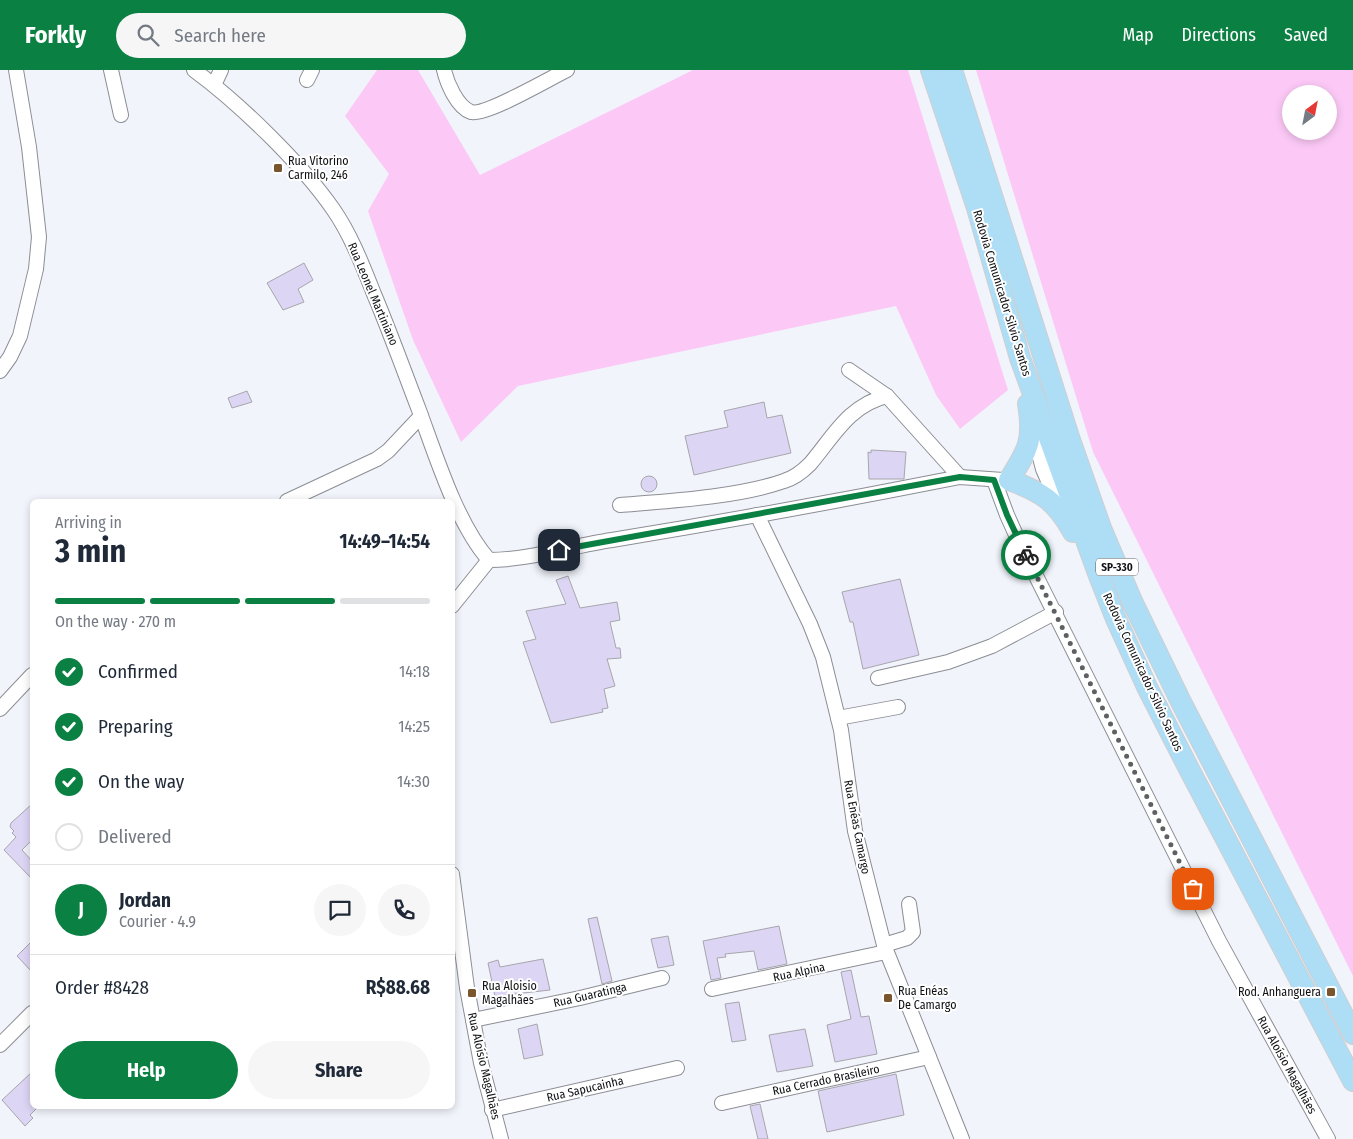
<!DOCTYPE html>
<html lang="en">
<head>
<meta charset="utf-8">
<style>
	body { margin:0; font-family:"Fira Sans Condensed",sans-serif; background:#f6f6f7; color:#1f2937; height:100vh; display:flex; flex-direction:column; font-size:19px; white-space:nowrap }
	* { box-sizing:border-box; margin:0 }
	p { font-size:16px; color:#747a83 }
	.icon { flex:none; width:28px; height:28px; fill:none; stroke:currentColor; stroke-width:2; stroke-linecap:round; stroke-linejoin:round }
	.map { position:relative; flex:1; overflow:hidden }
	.drawer { position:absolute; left:30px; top:429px; width:425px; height:610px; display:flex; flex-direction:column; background:#fff; border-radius:8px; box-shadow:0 2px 8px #0003 }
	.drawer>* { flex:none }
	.needle { width:32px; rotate:32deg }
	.buttons { position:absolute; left:1282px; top:15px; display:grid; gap:10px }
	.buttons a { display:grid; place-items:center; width:55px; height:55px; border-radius:50%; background:#fff; box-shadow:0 2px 8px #0003; font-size:25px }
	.pin { position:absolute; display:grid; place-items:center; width:42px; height:42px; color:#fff; margin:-21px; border-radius:10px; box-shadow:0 2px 8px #0006 }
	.courier { position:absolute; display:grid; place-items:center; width:50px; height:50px; margin:-25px; border:4px solid #0b8043; border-radius:50%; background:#fff; color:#222; box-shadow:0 1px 6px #0007 }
	.summary em { font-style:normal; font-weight:700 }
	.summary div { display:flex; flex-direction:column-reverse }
	.summary { display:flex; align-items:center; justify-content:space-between; height:85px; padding:0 25px }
	h1 { font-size:32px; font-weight:700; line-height:38px }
	.bar { display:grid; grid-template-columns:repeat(4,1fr); gap:8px 5px; align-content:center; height:60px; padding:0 25px }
	.bar i { height:6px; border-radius:4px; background:#e0e1e3 }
	.bar .on { background:#0b8043 }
	.bar p { grid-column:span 4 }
	.line { display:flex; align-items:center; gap:12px; padding:0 25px; border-top:1px solid #e0e1e3 }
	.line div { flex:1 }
	.round { display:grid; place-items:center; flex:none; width:52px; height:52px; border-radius:26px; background:#f6f6f7 }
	ol { padding:0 25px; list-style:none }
	li { display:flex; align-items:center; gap:15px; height:55px }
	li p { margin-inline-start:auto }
	li .icon { padding:5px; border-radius:50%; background:#0b8043; color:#fff; stroke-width:4 }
	li:last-child { color:#747a83 }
	li i { width:28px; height:28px; border:2px solid #e0e1e3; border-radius:50% }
	.primary-button { display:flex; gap:10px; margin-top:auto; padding:10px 25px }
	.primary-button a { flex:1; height:58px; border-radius:30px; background:#0b8043; color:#fff; font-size:20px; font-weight:700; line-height:58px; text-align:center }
	.primary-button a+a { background:#f6f6f7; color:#1f2937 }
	header { display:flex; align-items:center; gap:30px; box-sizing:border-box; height:70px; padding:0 25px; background:#0b8043; color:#fff }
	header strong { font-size:24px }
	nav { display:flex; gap:28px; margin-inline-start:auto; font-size:18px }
	.search { width:350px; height:45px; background:#f6f6f7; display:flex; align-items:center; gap:12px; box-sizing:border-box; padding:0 18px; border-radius:28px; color:#747a83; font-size:19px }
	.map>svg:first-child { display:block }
	.green { fill:#fcc9f6; fill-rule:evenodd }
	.building { fill:#ddd5f4; stroke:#a7a6ac }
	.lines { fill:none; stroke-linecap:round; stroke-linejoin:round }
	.minor-casing { stroke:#8b8e94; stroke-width:16 }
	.highway-casing { stroke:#cfcfd0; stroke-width:22 }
	.minor { stroke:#fff; stroke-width:14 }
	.highway { stroke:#aeddf6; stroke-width:20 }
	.done { stroke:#5e6064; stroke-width:5; stroke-dasharray:0 9 }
	.route { stroke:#0b8043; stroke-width:6 }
	.poi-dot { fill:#79562e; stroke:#fff; stroke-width:2 }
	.labels { text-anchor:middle; stroke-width:4; stroke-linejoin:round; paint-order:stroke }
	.shield { fill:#fff; stroke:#57585a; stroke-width:1 }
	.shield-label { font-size:11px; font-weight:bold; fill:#0f1013 }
	.poi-label { font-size:12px; fill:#0f1013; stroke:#fff; text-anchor:start }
	.street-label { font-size:12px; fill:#0f1013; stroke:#fff }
</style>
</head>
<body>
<header>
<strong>Forkly</strong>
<div class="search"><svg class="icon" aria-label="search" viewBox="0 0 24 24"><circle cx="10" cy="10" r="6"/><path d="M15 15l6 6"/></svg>Search here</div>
<nav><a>Map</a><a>Directions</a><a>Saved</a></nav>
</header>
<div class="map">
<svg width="1353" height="1069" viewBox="0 0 1353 1069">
	<rect width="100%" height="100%" fill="#f1f4fb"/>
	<!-- green -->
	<g class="green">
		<polygon points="377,0 418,0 480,105 693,0 908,0 1008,320 960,359 936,325 896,236 518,316 461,372 413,270 368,141 389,104 345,46"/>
		<path d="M976,0H1353V906L1093,382ZM1291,24H1329V61H1291Z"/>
	</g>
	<!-- building -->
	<g class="building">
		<polygon points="304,193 313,210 298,219 304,232 283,240 267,213"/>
		<polygon points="247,321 252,332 232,338 228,328"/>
		<polygon points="764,332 767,348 782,345 791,383 694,405 685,366 728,357 724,341"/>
		<polygon points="871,380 906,382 904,409 869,409 868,382 871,383"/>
		<circle cx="649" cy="414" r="8"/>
		<polygon points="568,506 580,538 617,532 620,550 610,552 616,578 620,578 621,588 607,589 615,616 604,619 608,638 602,639 603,642 551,653 523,572 536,569 526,541 566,534 556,510"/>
		<polygon points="900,509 919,585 863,599 853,552 850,552 842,522"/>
		<polygon points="32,734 32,770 22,780 32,791 32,809 4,780 16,767 12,763 14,761 10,757 11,753"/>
		<polygon points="597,847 612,911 602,914 588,849"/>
		<polygon points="779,856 787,894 758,900 754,881 725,884 726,887 717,888 721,908 711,910 703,871"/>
		<polygon points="668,866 674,895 658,898 651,869"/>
		<polygon points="32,871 32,902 17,886"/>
		<polygon points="543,889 550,920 506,925 508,934 497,936 488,893 498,890 500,897"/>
		<polygon points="851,900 861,947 869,946 877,984 835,992 827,955 851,949 841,902"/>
		<polygon points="739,932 746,970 732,972 725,934"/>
		<polygon points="537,954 543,985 524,989 518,959"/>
		<polygon points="805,959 813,996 777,1002 769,965"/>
		<polygon points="32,1002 32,1036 37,1038 30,1045 33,1048 25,1056 2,1030"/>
		<polygon points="896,1004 904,1045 827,1062 818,1021"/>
		<polygon points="760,1034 768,1069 758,1069 750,1036"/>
	</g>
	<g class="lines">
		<!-- minor casing -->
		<g class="minor-casing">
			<g id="minor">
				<polyline points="111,0 121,45"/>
				<path d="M194,0C239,33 301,93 333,139C351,165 362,194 374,224C390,262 404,301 419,340C436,386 457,454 489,490"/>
				<path d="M444,0C447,13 457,37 471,42C486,46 550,8 567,0"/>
				<polyline points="307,10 312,0"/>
				<polyline points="214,15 221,0"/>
				<polyline points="849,300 887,326 960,407"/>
				<polyline points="0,301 10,287 20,266 36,199 39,167 29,77 16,0"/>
				<polyline points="1033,362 1043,399 1059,436"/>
				<polyline points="994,410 1007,445 1021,476 1219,871 1328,1069"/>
				<polyline points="287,431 377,389 388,381 421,346"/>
				<path d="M620,435C669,431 739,427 784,411C794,408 802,402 810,394C833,367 849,335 887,326"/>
				<polyline points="757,445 810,554 823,587 841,660 855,761 884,875 962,1069"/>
				<path d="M489,490C530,490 571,476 612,470C728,451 844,430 960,407L1003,410"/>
				<polyline points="452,536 489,490"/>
				<polyline points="878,608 948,592 992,576 1056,542"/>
				<polyline points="0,639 32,605"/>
				<polyline points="838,648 898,637"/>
				<polyline points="452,804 467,918 481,993 501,1069"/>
				<polyline points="884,875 907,868 913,862 909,834"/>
				<polyline points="712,919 886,882"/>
				<polyline points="473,950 580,928 662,908"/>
				<polyline points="0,975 32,943"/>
				<polyline points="722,1033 929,987"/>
				<polyline points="492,1040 677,998"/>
			</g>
		</g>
		<!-- highway casing -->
		<g class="highway-casing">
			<g id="highway">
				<polyline points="931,0 977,138 1020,288 1099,506 1116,549 1147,617 1189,699 1353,1011"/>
				<polyline points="952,0 1070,370 1101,458 1132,531 1181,632 1353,964"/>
				<path d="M1028,334C1034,371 1028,380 1009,410C1042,422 1056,431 1073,462"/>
			</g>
		</g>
		<!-- minor -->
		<use href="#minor" class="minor"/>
		<!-- highway -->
		<use href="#highway" class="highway"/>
	</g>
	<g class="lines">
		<!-- done -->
		<polyline class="done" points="1026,485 1193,819"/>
		<!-- route -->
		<polyline class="route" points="559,480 960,407 994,410 1007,445 1026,485"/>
	</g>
	<!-- markers -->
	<g class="poi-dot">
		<rect x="273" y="93" width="10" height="10" rx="2.5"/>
		<rect x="1326" y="917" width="10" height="10" rx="2.5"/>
		<rect x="467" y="918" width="10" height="10" rx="2.5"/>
		<rect x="883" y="923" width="10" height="10" rx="2.5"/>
	</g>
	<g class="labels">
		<!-- shield labels -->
		<rect class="shield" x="1096" y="488.5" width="42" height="17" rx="4"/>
		<g class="shield-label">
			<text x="1117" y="501">SP-330</text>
		</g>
		<!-- poi labels -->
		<g class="poi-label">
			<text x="288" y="95">Rua Vitorino<tspan x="288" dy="14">Carmilo, 246</tspan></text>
			<text x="482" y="920">Rua Aloisio<tspan x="482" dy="14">Magalhães</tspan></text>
			<text x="898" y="925">Rua Enéas<tspan x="898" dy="14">De Camargo</tspan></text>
			<text x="1321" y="926" text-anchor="end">Rod. Anhanguera</text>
		</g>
		<!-- street labels -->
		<g class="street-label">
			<text transform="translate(1002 223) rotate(73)" y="4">Rodovia Comunicador Silvio Santos</text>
			<text transform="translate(373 224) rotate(67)" y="4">Rua Leonel Martiniano</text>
			<text transform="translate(1143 602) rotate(65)" y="4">Rodovia Comunicador Silvio Santos</text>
			<text transform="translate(857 757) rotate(79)" y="4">Rua Enéas Camargo</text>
			<text transform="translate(799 902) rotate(-12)" y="4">Rua Alpina</text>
			<text transform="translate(590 925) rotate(-13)" y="4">Rua Guaratinga</text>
			<text transform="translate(1287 995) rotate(61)" y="4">Rua Aloísio Magalhães</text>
			<text transform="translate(484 996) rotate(77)" y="4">Rua Aloísio Magalhães</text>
			<text transform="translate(826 1010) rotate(-12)" y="4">Rua Cerrado Brasileiro</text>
			<text transform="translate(585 1019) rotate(-13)" y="4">Rua Sapucainha</text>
		</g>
	</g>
</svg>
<div class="buttons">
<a><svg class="needle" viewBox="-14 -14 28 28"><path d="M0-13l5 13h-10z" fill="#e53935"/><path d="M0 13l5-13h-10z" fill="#747a83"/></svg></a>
</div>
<div class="pin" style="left:1193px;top:819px;background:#ea580c"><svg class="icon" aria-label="bag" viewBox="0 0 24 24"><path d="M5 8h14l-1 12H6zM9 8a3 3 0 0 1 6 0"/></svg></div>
<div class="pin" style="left:559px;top:480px;background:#1f2937"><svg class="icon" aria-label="home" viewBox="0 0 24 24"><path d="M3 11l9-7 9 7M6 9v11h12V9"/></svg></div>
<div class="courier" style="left:1026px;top:485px"><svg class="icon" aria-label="bike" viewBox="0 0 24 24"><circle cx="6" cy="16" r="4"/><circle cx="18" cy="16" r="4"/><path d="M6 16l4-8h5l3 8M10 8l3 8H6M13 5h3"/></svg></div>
<section class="drawer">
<div class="summary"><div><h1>3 min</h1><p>Arriving in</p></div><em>14:49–14:54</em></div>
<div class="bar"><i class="on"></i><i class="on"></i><i class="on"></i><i></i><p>On the way · 270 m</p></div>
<ol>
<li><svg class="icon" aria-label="check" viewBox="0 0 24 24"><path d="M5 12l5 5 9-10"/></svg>Confirmed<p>14:18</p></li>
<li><svg class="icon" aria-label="check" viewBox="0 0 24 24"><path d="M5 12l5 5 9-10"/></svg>Preparing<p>14:25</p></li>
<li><svg class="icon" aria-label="check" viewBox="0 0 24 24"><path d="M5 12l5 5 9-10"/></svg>On the way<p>14:30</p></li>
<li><i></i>Delivered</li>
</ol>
<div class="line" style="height:90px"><b class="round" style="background:#0b8043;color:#fff">J</b><div><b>Jordan</b><p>Courier · 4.9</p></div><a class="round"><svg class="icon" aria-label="chat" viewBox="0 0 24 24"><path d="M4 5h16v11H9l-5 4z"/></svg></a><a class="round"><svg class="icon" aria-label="phone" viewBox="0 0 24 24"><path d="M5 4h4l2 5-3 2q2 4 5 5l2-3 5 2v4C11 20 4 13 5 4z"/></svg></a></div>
<div class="line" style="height:65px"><div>Order #8428</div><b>R$88.68</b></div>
<div class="primary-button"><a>Help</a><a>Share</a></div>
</section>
</div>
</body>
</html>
